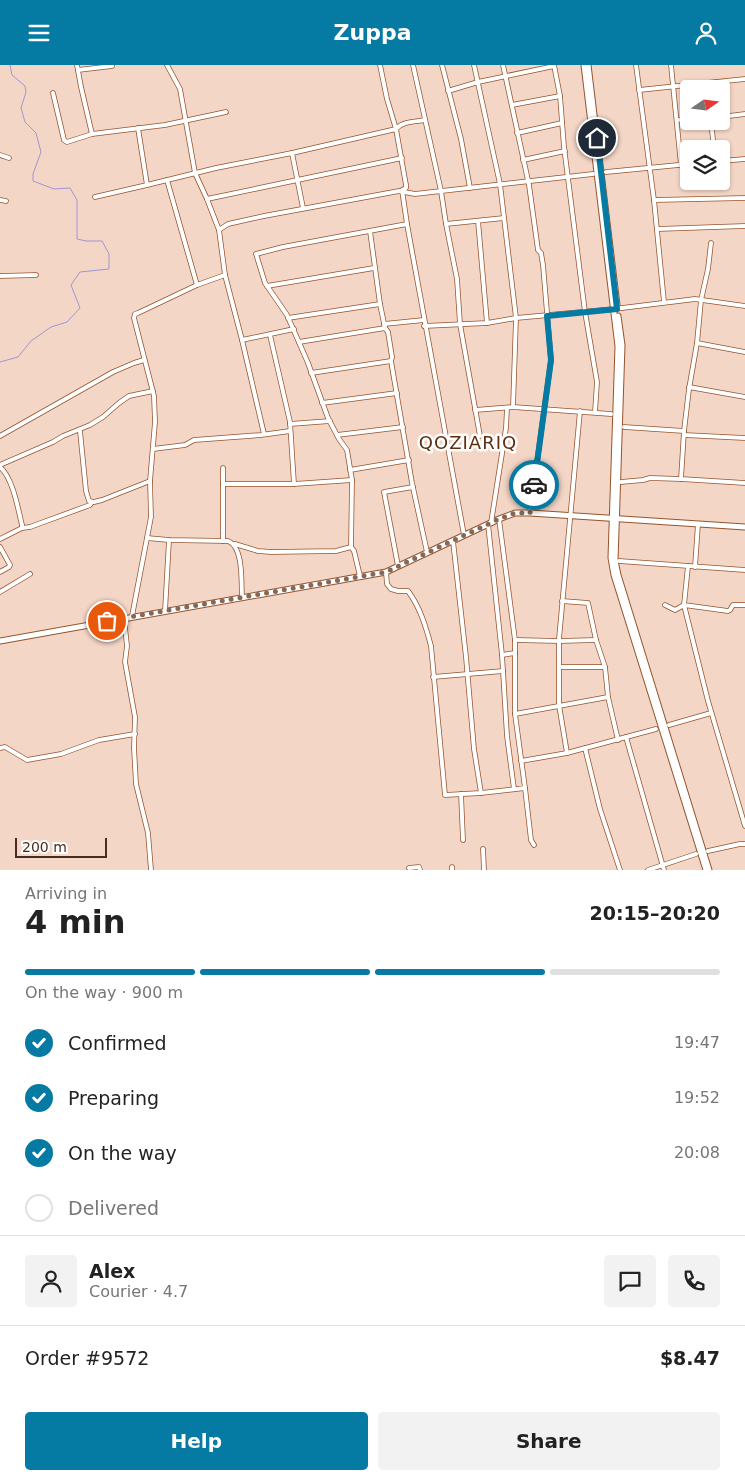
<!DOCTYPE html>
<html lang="en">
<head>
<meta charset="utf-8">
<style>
	body { margin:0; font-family:"DejaVu Sans",sans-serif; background:#f2f2f2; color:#222; height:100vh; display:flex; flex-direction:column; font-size:19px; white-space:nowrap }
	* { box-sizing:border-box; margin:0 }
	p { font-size:16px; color:#767676 }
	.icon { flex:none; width:28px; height:28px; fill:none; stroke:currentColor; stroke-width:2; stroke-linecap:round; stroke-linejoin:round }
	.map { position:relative; height:805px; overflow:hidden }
	.sheet { display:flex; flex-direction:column; background:#fff; flex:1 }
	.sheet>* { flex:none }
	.needle { width:32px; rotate:76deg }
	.tools { position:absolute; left:680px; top:15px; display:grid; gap:10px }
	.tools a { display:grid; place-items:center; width:50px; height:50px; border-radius:5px; background:#fff; box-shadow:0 1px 4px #0004; font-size:25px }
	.scale { position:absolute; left:15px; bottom:12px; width:92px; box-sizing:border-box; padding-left:5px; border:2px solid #492d1c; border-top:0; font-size:14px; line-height:18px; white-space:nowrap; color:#492d1c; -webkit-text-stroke:4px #fefefe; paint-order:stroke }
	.pin { position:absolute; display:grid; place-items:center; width:42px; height:42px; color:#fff; margin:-21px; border:2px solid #fff; border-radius:50%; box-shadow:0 1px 5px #0007 }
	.courier { position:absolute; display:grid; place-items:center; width:50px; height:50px; margin:-25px; border:4px solid #057aa3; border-radius:50%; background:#fff; color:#222; box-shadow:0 1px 6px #0007 }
	.head em { font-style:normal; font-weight:700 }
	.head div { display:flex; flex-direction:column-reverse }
	.head { display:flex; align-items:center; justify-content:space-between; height:85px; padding:0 25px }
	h1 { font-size:32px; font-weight:700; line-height:38px }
	.bar { display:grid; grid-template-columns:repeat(4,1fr); gap:8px 5px; align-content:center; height:60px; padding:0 25px }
	.bar i { height:6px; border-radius:4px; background:#e0e0e0 }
	.bar .active { background:#057aa3 }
	.bar p { grid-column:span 4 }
	.line { display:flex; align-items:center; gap:12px; padding:0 25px; border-top:1px solid #e0e0e0 }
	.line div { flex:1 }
	.round { display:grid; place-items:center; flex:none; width:52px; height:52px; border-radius:5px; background:#f2f2f2 }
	ol { padding:0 25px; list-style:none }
	li { display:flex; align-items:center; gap:15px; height:55px }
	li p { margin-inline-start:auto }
	li .icon { padding:5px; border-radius:50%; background:#057aa3; color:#fff; stroke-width:4 }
	li:last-child { color:#767676 }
	li i { width:28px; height:28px; border:2px solid #e0e0e0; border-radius:50% }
	.button { display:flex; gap:10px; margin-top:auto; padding:10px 25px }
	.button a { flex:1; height:58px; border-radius:5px; background:#057aa3; color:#fff; font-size:20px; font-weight:700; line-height:58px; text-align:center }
	.button a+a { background:#f2f2f2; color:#222 }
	header { display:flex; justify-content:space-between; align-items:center; height:65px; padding:0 25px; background:#057aa3; color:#fff; font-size:22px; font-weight:700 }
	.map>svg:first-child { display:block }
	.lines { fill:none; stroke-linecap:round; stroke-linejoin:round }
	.stream { stroke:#9f96d4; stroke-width:1 }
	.street-casing { stroke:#94542d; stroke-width:5.5 }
	.secondary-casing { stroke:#94542d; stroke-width:7 }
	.street { stroke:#fff; stroke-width:4 }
	.secondary { stroke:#fff; stroke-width:5 }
	.done { stroke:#856858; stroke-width:5; stroke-dasharray:0 9 }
	.route { stroke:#057aa3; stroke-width:6 }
	.labels { text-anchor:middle; stroke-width:5; stroke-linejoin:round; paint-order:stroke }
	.quarter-label { font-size:18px; letter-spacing:1px; fill:#5d2f10; stroke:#fefefe }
</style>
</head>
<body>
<header><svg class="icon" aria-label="menu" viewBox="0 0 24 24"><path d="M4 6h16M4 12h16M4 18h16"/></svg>Zuppa<svg class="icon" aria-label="person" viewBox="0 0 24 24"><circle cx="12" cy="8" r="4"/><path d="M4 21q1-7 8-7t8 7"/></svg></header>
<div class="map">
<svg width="745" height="805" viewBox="0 0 745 805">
	<rect width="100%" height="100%" fill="#f4d6c6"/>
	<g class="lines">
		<!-- stream -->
		<polyline class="stream" points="0,297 18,292 31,276 51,262 67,257 80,243 71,220 80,207 109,204 109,189 102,176 86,176 77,174 77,135 70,123 54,124 33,116 33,109 41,87 36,68 25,57 21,43 26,27 25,21 12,10 10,0"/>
		<!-- street casing -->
		<g class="street-casing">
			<g id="street">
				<polyline points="77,0 81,22 92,69"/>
				<polyline points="167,0 180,24 195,108 207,134 219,165 225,210 242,275 264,369"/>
				<polyline points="380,0 387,34 396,64 406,120 406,123 402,125 407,159 464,470"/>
				<polyline points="413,0 441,126 446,159 457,214 460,259 480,371"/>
				<polyline points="442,0 461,74 470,123"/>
				<polyline points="474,0 500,119 516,253 513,342"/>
				<polyline points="503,0 529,120 538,185 541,188 543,200 551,295 530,448"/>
				<polyline points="554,0 560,31 564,82 585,247 597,317 595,347"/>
				<polyline points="636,0 654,135 664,237"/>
				<polyline points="671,0 681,100"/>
				<polyline points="78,5 112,1 111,0"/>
				<polyline points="639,25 745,14"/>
				<polyline points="448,26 478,17 554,1"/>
				<polyline points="53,28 64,75 67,77 92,69 165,60 226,47"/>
				<polyline points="512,40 560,31"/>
				<polyline points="721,52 745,49"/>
				<polyline points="677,55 689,54"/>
				<polyline points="711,56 714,84"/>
				<polyline points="138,63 147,120"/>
				<polyline points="517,68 562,58"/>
				<polyline points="292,88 303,143"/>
				<polyline points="0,90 9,93"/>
				<polyline points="523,95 565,86"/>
				<polyline points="721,96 745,94"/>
				<polyline points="606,107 689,99"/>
				<polyline points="167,115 197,220"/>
				<path d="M95,132L147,120L216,103L292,88L396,64C403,56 415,57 425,55"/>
				<polyline points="207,134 402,93"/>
				<polyline points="0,135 6,136"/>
				<polyline points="654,135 745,133"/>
				<polyline points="478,156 487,258"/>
				<polyline points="446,159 504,153"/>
				<polyline points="657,164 745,161"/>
				<polyline points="219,165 228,159 264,151 399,126 415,129 593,109"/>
				<polyline points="370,166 380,239 385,263 388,267 392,292 391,296 412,418 427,487"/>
				<polyline points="711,178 708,204 701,235 697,278 689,324 684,366 681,414 745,418"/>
				<polyline points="0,211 36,210"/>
				<polyline points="267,221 374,203"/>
				<polyline points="288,253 380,239"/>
				<polyline points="384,259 424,255"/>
				<polyline points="424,261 487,258 516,253 614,244 695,234 745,241"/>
				<polyline points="270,270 290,357 294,419"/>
				<polyline points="242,275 294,264"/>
				<polyline points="299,277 385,263"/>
				<polyline points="697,278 745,287"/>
				<polyline points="311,308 391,296"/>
				<polyline points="689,322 745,332"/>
				<polyline points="322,338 397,328"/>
				<polyline points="475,345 513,342 611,349"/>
				<polyline points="290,359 330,356"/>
				<polyline points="624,362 684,366"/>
				<polyline points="80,366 86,426 89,436 94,437 102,435 150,416 151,452 132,551"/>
				<polyline points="337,370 403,362"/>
				<polyline points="684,370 745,373"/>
				<polyline points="0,371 113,307 134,298 144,295"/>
				<polyline points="153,384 185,380 194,375 261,370 290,366"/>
				<polyline points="0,400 53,377 63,371 90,360 103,352 119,338 129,331 153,326"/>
				<path d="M0,402C13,413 18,444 22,460V463L0,474"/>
				<polyline points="350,405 409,395"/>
				<polyline points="150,416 155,357 154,331 134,253 135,249 138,248 197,220 225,210"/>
				<polyline points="621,417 643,415 650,413 681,414"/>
				<polyline points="223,419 294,419 352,415"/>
				<polyline points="491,458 506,363 507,343"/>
				<polyline points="488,459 502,590 507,671 514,724"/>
				<polyline points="22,463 30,462 90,440 92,437"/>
				<path d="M147,473L169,475L228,476C244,482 241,518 242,532"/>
				<polyline points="223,476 223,403"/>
				<polyline points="453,476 466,592 474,684 481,728"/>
				<polyline points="235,479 258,486 271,487 336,486 351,482"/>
				<polyline points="0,482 10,500 9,502 0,507"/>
				<polyline points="619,496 745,505"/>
				<polyline points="398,501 384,427 413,422"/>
				<polyline points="688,501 684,540 728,546 730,545 733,540 745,540"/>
				<polyline points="695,502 698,459"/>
				<path d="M386,507L387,519L391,524L398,526H408C420,542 426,562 431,581L445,730L481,728L525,723L515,649V575L499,454"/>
				<polyline points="360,511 354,486 351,482 352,415 347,385 339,374 328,353 308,298 287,250 265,218 256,189 283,182 407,159"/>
				<polyline points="0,527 30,509"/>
				<polyline points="562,536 588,538 596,575 605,602 608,632 618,675"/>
				<polyline points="665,540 675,545 684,540 708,636 745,761"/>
				<polyline points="165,546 169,475"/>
				<polyline points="124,553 127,581 125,597 135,652 134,683 136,719 148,768 151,805"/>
				<polyline points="515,575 559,576 596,575"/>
				<polyline points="502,590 515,588"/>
				<polyline points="560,602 605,602"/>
				<polyline points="433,612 503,606"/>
				<polyline points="515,649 608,632"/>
				<polyline points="669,660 711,648"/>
				<polyline points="626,672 664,805"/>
				<polyline points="0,683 5,682 27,695 61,689 99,675 135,669"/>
				<polyline points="585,683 600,744 620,805"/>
				<polyline points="567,688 559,640 559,574 580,346"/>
				<polyline points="521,696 567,688 656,664"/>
				<polyline points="525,723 531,775 534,780"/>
				<polyline points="461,729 463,775"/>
				<polyline points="483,784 484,805"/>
				<polyline points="708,786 740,779 745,779"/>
				<polyline points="452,802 452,805"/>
				<polyline points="409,803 419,802 420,805"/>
				<polyline points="648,805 696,789"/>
			</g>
		</g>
		<!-- secondary casing -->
		<g class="secondary-casing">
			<g id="secondary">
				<polyline points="584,0 618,281 611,493 614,510 706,805"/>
				<polyline points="588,0 617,240"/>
				<polyline points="618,251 622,280 615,496 618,510 709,805"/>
				<polyline points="0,576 386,507 499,454 515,448 530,448 745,462"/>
			</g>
		</g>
		<!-- street -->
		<use href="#street" class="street"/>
		<!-- secondary -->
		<use href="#secondary" class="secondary"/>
	</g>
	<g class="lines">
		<!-- done -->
		<polyline class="done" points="107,556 386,507 499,454 515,448 530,448 534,420"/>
		<!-- route -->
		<polyline class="route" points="534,420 551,295 547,251 617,244 597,73"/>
	</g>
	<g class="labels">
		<!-- quarter labels -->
		<g class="quarter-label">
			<text x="468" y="384">QOZIARIQ</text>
		</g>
	</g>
</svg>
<div class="tools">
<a><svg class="needle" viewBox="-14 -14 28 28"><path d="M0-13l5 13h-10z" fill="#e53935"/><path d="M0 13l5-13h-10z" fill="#767676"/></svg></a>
<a><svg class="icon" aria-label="layers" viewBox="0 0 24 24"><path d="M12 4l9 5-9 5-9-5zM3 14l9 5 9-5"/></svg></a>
</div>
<div class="scale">200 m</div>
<div class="pin" style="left:107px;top:556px;background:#ea580c"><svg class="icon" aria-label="bag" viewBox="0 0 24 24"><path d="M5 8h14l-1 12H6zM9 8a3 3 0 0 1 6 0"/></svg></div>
<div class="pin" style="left:597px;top:73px;background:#1f2937"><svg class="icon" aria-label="home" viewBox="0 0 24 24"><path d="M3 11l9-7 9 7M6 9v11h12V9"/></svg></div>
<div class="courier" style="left:534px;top:420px"><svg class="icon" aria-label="car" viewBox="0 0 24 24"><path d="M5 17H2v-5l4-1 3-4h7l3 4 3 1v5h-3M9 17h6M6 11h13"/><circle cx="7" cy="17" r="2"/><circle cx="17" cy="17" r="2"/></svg></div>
</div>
<section class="sheet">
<div class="head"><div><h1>4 min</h1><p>Arriving in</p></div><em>20:15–20:20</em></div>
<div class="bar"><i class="active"></i><i class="active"></i><i class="active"></i><i></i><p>On the way · 900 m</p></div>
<ol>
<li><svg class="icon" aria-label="check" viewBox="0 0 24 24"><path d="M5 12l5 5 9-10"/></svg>Confirmed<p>19:47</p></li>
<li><svg class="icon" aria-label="check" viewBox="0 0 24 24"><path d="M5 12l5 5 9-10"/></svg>Preparing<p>19:52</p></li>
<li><svg class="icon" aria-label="check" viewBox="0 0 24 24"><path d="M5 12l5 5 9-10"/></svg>On the way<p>20:08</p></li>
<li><i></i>Delivered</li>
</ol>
<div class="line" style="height:90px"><a class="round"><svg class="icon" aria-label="person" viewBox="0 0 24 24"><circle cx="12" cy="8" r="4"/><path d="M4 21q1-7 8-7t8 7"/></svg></a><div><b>Alex</b><p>Courier · 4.7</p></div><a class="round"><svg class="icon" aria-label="chat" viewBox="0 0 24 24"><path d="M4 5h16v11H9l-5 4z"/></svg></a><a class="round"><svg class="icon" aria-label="phone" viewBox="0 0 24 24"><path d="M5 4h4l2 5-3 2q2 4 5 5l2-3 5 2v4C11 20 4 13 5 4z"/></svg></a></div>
<div class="line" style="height:65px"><div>Order #9572</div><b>$8.47</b></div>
<div class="button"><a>Help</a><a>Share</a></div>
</section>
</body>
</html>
